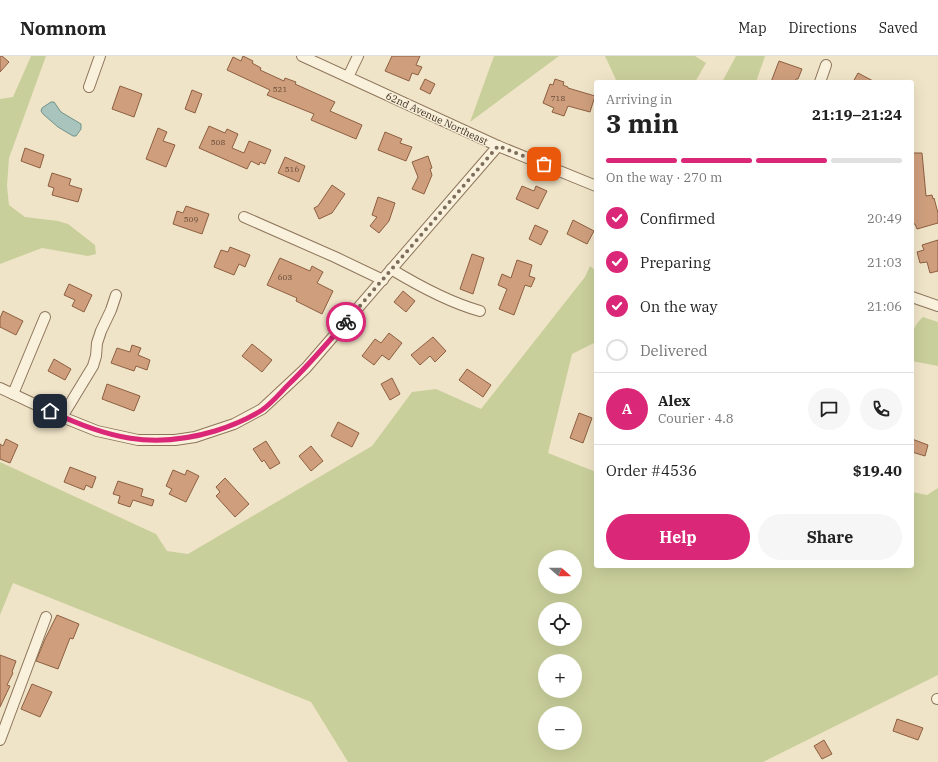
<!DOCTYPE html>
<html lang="en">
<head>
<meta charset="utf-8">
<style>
	body { margin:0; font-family:"IBM Plex Serif",serif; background:#f6f6f6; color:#222; height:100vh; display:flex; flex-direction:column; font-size:15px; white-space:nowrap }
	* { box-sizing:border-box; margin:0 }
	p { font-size:13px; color:#767676 }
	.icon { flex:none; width:22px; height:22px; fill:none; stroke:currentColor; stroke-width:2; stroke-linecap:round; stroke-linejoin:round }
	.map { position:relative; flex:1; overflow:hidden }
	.sheet { position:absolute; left:594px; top:24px; width:320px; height:488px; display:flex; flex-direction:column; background:#fff; border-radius:4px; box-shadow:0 4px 16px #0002 }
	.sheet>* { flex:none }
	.needle { width:26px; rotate:110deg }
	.controls { position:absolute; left:538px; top:494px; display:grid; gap:8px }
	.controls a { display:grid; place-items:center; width:44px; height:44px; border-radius:50%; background:#fff; box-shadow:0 4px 16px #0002; font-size:20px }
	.pin { position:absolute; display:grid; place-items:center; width:34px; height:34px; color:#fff; margin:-17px; border-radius:8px; box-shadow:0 2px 6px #0006 }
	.courier { position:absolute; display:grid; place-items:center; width:40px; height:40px; margin:-20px; border:3px solid #db2777; border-radius:50%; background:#fff; color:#222; box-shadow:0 1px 5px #0007 }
	.summary em { font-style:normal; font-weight:800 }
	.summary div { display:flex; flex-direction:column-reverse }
	.summary { display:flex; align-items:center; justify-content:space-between; height:68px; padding:0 12px }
	h1 { font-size:26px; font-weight:800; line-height:30px }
	.bar { display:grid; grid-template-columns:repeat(4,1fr); gap:6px 4px; align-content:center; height:48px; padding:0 12px }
	.bar i { height:5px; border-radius:3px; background:#e0e0e0 }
	.bar .selected { background:#db2777 }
	.bar p { grid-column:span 4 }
	.line { display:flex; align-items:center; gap:10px; padding:0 12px; border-top:1px solid #e0e0e0 }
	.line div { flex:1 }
	.round { display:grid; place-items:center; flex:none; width:42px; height:42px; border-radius:21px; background:#f6f6f6 }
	ol { padding:0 12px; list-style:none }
	li { display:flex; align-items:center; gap:12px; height:44px }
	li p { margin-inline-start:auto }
	li .icon { padding:4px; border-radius:50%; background:#db2777; color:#fff; stroke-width:4 }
	li:last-child { color:#767676 }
	li i { width:22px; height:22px; border:2px solid #e0e0e0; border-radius:50% }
	.cta { display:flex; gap:8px; margin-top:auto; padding:8px 12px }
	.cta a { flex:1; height:46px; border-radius:24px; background:#db2777; color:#fff; font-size:16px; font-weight:800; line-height:46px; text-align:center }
	.cta a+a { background:#f6f6f6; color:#222 }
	header { display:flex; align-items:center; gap:24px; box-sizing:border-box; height:56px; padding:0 20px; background:#fff; border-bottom:1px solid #e0e0e0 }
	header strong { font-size:19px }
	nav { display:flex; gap:22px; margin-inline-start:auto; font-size:14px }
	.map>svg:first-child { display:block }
	.green { fill:#c9cf9b; fill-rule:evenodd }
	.water { fill:#a9c4bc; stroke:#6f938a }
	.building { fill:#cf9f7d; stroke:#8d5f41 }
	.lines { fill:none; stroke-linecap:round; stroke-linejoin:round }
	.minor-casing { stroke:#8d765c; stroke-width:12 }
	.minor { stroke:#faf1dc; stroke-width:10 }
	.done { stroke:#7c6e5b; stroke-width:4; stroke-dasharray:0 7.2 }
	.route { stroke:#db2777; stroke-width:5 }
	.labels { text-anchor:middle; stroke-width:3; stroke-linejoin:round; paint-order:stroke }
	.number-label { font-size:8px; fill:#624a37 }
	.street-label { font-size:10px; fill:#3d2e20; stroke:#f7eed8 }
</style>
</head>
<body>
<header>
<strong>Nomnom</strong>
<nav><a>Map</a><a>Directions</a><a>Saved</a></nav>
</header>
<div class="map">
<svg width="938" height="706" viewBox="0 0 938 706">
	<rect width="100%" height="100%" fill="#f0e4c8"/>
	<!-- green -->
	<g class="green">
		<polygon points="31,0 46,0 9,102 7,130 9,149 25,161 58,165 68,168 95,189 96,198 88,200 42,192 0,208 0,43 13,41"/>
		<polygon points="494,0 559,0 470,66"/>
		<polygon points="605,0 695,0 706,7 695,26 617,26"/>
		<polygon points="736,0 765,0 756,26 722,26"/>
		<path d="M590,210L596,215V286L572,298L548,397L596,416V510H912V436L927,439L938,432V619L763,706H348L311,646L13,527L0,559V406L156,478L167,495L188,498L372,390L412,336L436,333L481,353L585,221ZM545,501H575V531H545ZM545,553H575V583H545ZM545,605H575V635H545ZM545,657H575V687H545Z"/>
		<path d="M923,261L938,266V310L912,305C912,285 908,275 923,261Z"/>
	</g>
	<!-- water -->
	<polygon class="water" points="51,46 54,46 61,56 81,68 81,73 76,80 73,80 58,71 43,58 41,55 42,52"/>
	<!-- building -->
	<g class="building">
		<polygon points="0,0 2,0 9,6 0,16"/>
		<polygon points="243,0 253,5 252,7 261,12 260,14 284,25 285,22 296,26 295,28 335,46 330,55 362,69 356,83 311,64 314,58 267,39 270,34 227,14 233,1 241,5"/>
		<polygon points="392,0 420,0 416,9 422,11 418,19 412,17 409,25 385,15"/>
		<polygon points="779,5 802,13 798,23 796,23 795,26 771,26"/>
		<polygon points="858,17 875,26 853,26"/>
		<polygon points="425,23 435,28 430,38 420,33"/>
		<polygon points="555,23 564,26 563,29 568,31 568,32 595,40 590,56 568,50 564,60 552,56 554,52 543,47 550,28 553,29"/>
		<polygon points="120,30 142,38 134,61 112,53"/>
		<polygon points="192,34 202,38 195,57 185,53"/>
		<polygon points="209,70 225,77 227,73 238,78 232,92 244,97 249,85 271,94 265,108 260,106 259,109 251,105 247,113 199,92"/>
		<polygon points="158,72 167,76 163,85 175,89 166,111 146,103"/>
		<polygon points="385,76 402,83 400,87 412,91 406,105 378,94"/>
		<polygon points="25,92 44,99 40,112 21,105"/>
		<polygon points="912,97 922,97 926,140 932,139 933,143 934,142 938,157 938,167 917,173 915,168 912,168"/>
		<polygon points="428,100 432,112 430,113 432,119 424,138 412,133 418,121 412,106"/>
		<polygon points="285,101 305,110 299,126 278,117"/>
		<polygon points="52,117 71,123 69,129 82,133 78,146 52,139 54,132 48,130"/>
		<polygon points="332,129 345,138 332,157 319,163 314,152 318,150"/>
		<polygon points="522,130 534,135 536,130 547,135 538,153 516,143"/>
		<polygon points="378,141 395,147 389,165 379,177 370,170 377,161 372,159"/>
		<polygon points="186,150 209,158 202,178 173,168 177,155 183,157"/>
		<polygon points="573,164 594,175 587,188 567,178"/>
		<polygon points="535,169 548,175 541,189 529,183"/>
		<polygon points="938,184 938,215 930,217 927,206 920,207 917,196 924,194 922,189"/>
		<polygon points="230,191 250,199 245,211 239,208 234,219 214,211 221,194 228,196"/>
		<polygon points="472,198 484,202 473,238 460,233"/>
		<polygon points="280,202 310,215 312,210 323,216 317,227 333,235 322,258 296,245 297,242 267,229"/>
		<polygon points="517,204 532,209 529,220 535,222 531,231 525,229 514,259 499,253 507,233 498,229 502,218 511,222"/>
		<polygon points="69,228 92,239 84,256 72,250 75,244 64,239"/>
		<polygon points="403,235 415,245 406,256 394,246"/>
		<polygon points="3,255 23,265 16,279 0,271 0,262"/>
		<polygon points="389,277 402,287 389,304 382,299 374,309 362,300 375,283 381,287"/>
		<polygon points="433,281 446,295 435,306 430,300 420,309 411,299"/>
		<polygon points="252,288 272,304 262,316 242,300"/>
		<polygon points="132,289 141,292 138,299 150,304 147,314 136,310 134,315 111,307 117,292 130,296"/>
		<polygon points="54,303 71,313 65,324 48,315"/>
		<polygon points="467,313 491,329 483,341 459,324"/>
		<polygon points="392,322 400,338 390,344 381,328"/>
		<polygon points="107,328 140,340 134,355 102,343"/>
		<polygon points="579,357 592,362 583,387 570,382"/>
		<polygon points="338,366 359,377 352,391 331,380"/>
		<polygon points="6,383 18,389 10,407 0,403 0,388 3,390"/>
		<polygon points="912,383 928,389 925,400 912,396"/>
		<polygon points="266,385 280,407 270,413 264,404 262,406 253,393"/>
		<polygon points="311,390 323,405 311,415 299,400"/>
		<polygon points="70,411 96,421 92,432 86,429 84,434 64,426"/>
		<polygon points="173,414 185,419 187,414 199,420 186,446 169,438 172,433 166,430"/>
		<polygon points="225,422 249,448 235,461 216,440 220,436 216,431"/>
		<polygon points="118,425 143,433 141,440 154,444 152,450 133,444 130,451 118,447 120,440 113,438"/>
		<polygon points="57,559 79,568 73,583 70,582 58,613 36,605 45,583"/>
		<polygon points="0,599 16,605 12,616 13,617 7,629 10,630 0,651"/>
		<polygon points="32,628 52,636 40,661 21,653"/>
		<polygon points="897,663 923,672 918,684 893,675"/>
		<polygon points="824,684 832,698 822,703 814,690"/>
	</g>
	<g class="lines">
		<!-- minor casing -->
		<g class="minor-casing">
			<g id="minor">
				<polyline points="302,0 498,90 596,130"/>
				<polyline points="348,21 358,0"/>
				<polyline points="820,26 826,9"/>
				<polyline points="89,31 100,0"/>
				<polyline points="244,161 335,201 383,224"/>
				<path d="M391,213C419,230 448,246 480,255"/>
				<polyline points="912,241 938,250"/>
				<polyline points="0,332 62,361 97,375 138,384 175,384 195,381 234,368 262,353 306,312 498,90"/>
				<polyline points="13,338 45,261"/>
				<polyline points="62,361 93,310 96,300 97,287 101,275 111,254 116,239"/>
				<polyline points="937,643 938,643"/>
				<polyline points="0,684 46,561"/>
			</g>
		</g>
		<!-- minor -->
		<use href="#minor" class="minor"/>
	</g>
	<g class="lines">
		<!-- done -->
		<polyline class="done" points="346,266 498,90 544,108"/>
		<!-- route -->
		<path class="route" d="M50,355C107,382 152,394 215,375C231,370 248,363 262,354C272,347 280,337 288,329C309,309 327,287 346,266"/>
	</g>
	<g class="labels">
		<!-- number labels -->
		<g class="number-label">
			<text x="280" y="36">521</text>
			<text x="558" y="45">718</text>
			<text x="218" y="89">508</text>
			<text x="292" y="116">516</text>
			<text x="191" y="166">509</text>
			<text x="285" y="224">603</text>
		</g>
		<!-- street labels -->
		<g class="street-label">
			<text transform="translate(437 62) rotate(25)" y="4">62nd Avenue Northeast</text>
		</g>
	</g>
</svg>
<div class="controls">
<a><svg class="needle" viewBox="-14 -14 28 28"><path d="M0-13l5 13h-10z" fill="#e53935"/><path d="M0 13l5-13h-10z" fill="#767676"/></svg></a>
<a><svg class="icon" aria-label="locate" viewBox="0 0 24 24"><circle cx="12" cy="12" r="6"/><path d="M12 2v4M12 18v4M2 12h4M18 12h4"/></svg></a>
<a>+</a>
<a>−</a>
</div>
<div class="pin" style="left:544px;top:108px;background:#ea580c"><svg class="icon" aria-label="bag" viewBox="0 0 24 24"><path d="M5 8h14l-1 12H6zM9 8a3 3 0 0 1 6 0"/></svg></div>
<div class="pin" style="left:50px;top:355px;background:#1f2937"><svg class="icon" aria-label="home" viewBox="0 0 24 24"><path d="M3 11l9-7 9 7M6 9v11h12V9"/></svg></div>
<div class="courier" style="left:346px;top:266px"><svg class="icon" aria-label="bike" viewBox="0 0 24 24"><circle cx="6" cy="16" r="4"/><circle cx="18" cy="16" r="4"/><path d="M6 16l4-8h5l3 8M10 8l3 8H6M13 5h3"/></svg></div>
<section class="sheet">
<div class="summary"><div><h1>3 min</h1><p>Arriving in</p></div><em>21:19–21:24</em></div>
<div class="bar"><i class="selected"></i><i class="selected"></i><i class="selected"></i><i></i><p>On the way · 270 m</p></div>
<ol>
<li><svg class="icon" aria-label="check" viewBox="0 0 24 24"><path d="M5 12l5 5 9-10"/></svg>Confirmed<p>20:49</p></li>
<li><svg class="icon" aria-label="check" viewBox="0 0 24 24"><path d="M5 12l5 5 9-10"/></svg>Preparing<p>21:03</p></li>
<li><svg class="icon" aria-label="check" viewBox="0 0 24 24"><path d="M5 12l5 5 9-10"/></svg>On the way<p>21:06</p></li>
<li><i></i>Delivered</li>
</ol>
<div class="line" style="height:72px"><b class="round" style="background:#db2777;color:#fff">A</b><div><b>Alex</b><p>Courier · 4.8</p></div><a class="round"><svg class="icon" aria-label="chat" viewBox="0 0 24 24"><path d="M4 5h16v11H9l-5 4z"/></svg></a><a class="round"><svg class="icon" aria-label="phone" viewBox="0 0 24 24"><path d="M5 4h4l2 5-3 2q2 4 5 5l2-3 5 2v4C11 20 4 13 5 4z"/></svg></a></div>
<div class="line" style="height:52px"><div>Order #4536</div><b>$19.40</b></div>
<div class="cta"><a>Help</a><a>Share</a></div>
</section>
</div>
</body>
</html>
